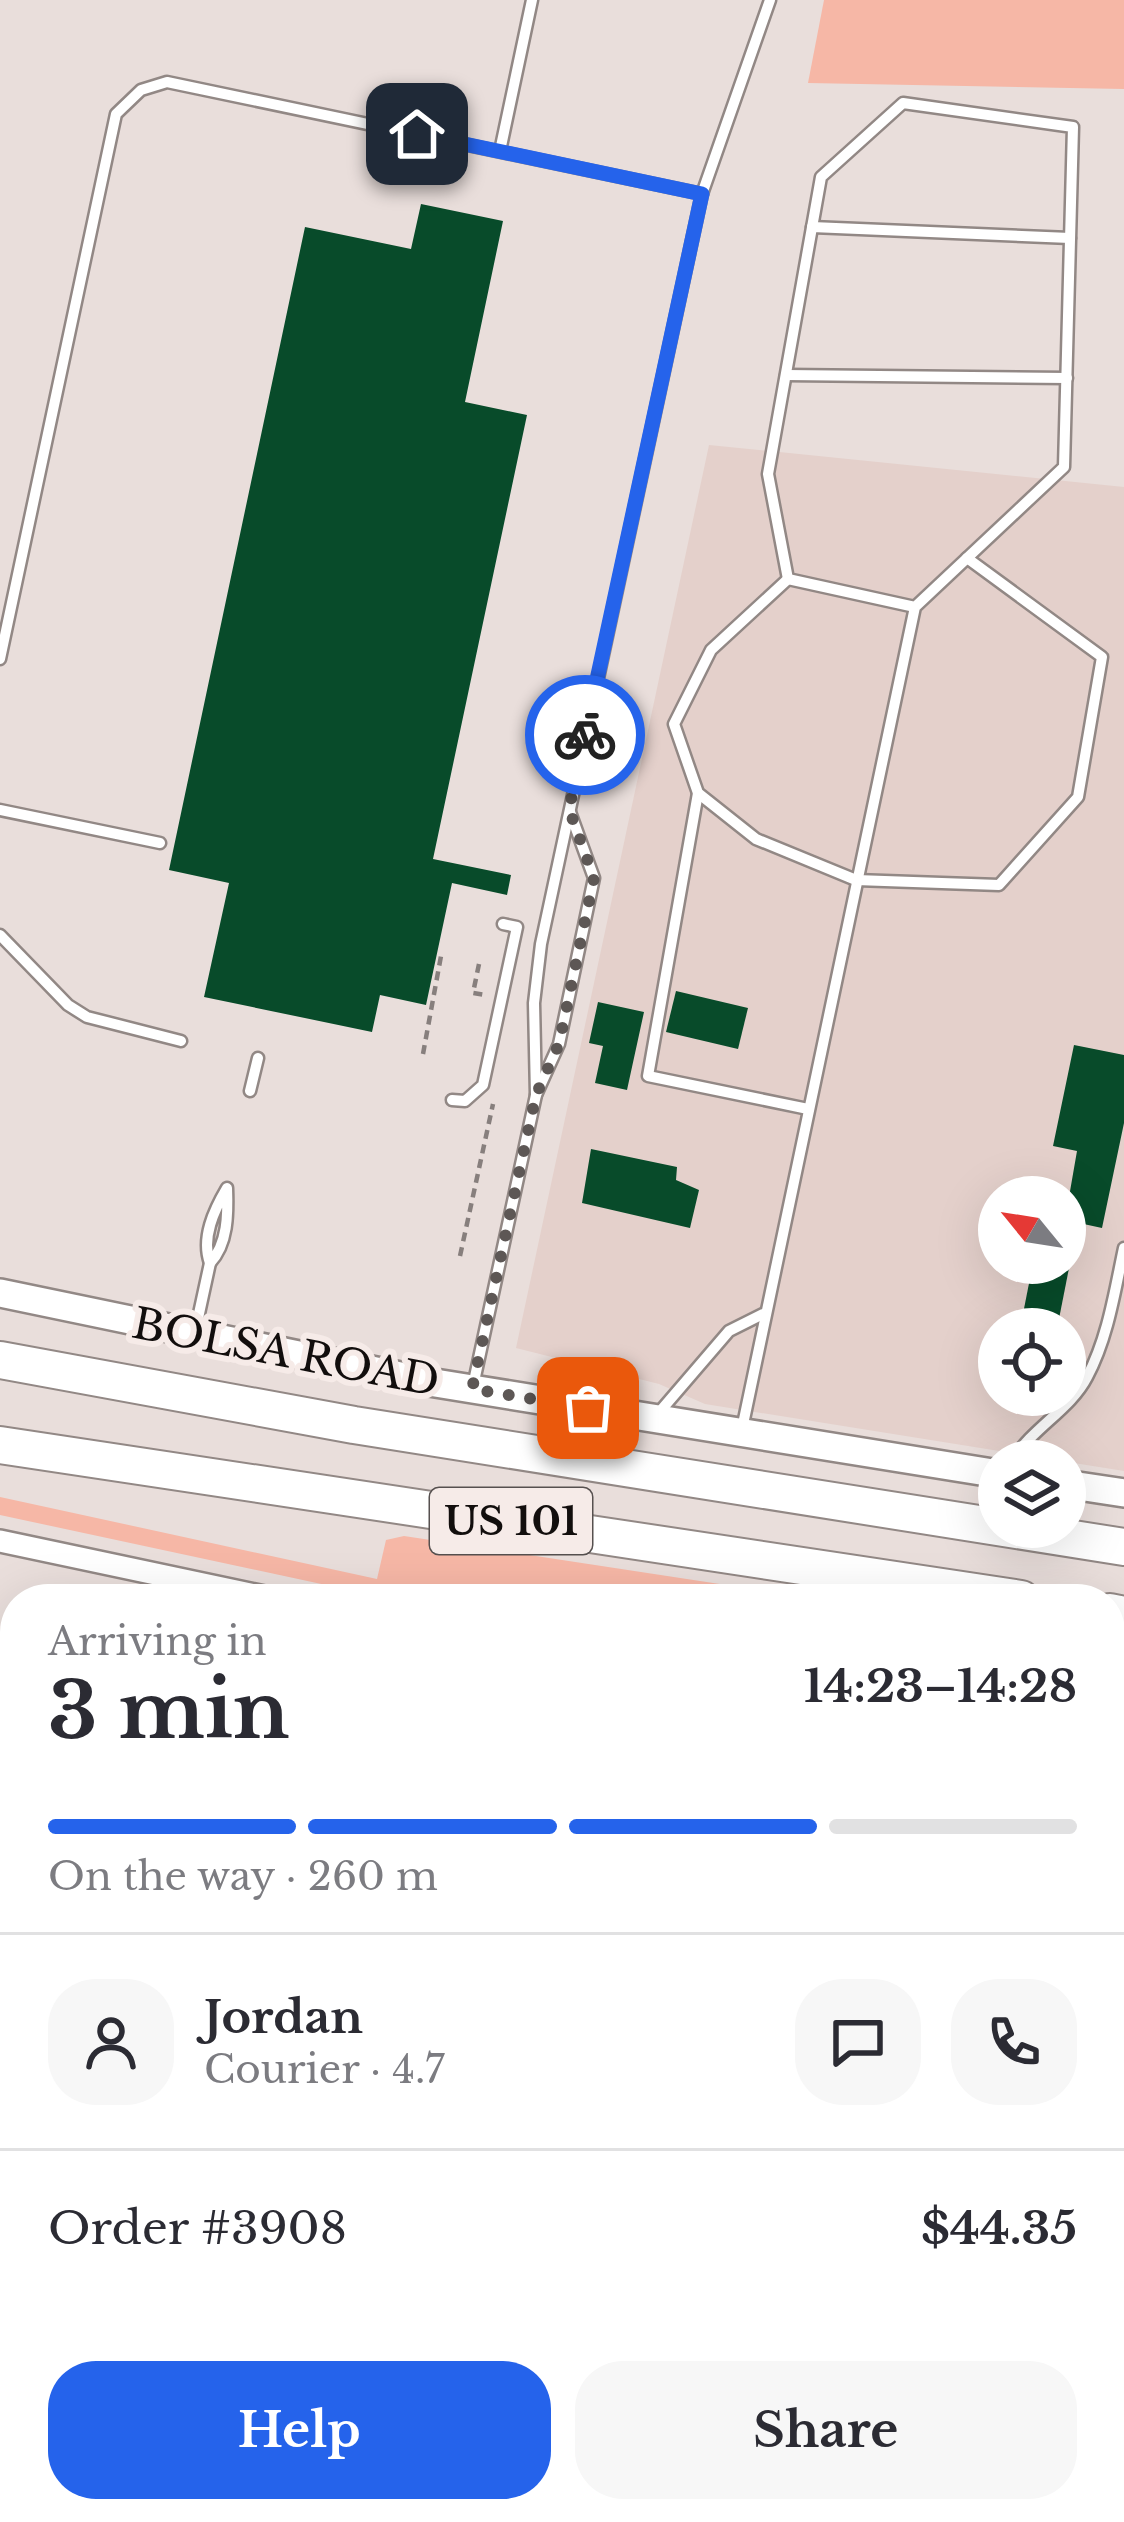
<!DOCTYPE html>
<html lang="en">
<head>
<meta charset="utf-8">
<style>
	body { margin:0; font-family:"Libre Baskerville",serif; background:#f7f7f7; color:#2b2b33; height:100vh; display:flex; flex-direction:column; font-size:45px; white-space:nowrap }
	* { box-sizing:border-box; margin:0 }
	p { font-size:39px; color:#7c7c81 }
	.icon { flex:none; width:66px; height:66px; fill:none; stroke:currentColor; stroke-width:2; stroke-linecap:round; stroke-linejoin:round }
	.map { position:relative; flex:1; overflow:hidden }
	.details { position:absolute; left:0px; top:1584px; width:1125px; height:939px; display:flex; flex-direction:column; background:#fff; border-radius:48px 48px 0 0; box-shadow:0 12px 48px #0002 }
	.details>* { flex:none }
	.needle { width:78px; rotate:300deg }
	.controls { position:absolute; left:978px; top:1176px; display:grid; gap:24px }
	.controls a { display:grid; place-items:center; width:108px; height:108px; border-radius:50%; background:#fff; box-shadow:0 12px 48px #0002; font-size:60px }
	.pin { position:absolute; display:grid; place-items:center; width:102px; height:102px; color:#fff; margin:-51px; border-radius:24px; box-shadow:0 6px 18px #0006 }
	.courier { position:absolute; display:grid; place-items:center; width:120px; height:120px; margin:-60px; border:9px solid #2563eb; border-radius:50%; background:#fff; color:#222; box-shadow:0 3px 15px #0007 }
	.head em { font-style:normal; font-weight:800 }
	.head div { display:flex; flex-direction:column-reverse }
	.head { display:flex; align-items:center; justify-content:space-between; height:204px; padding:0 48px }
	h1 { font-size:78px; font-weight:800; line-height:90px }
	.bar { display:grid; grid-template-columns:repeat(4,1fr); gap:18px 12px; align-content:center; height:144px; padding:0 48px }
	.bar i { height:15px; border-radius:9px; background:#e1e1e2 }
	.bar .selected { background:#2563eb }
	.bar p { grid-column:span 4 }
	.line { display:flex; align-items:center; gap:30px; padding:0 48px; border-top:3px solid #e1e1e2 }
	.line div { flex:1 }
	.round { display:grid; place-items:center; flex:none; width:126px; height:126px; border-radius:48px; background:#f7f7f7 }
	.button { display:flex; gap:24px; margin-top:auto; padding:24px 48px }
	.button a { flex:1; height:138px; border-radius:48px; background:#2563eb; color:#fff; font-size:48px; font-weight:800; line-height:138px; text-align:center }
	.button a+a { background:#f7f7f7; color:#2b2b33 }
	.map>svg:first-child { display:block }
	.built { fill:#e4d0cb; fill-rule:evenodd }
	.green { fill:#f6b7a6 }
	.forest { fill:#dc9a88 }
	.lines { fill:none; stroke-linecap:round; stroke-linejoin:round }
	.stream { stroke:#d08f7e; stroke-width:6 }
	.building { fill:#084b2a }
	.service-casing { stroke:#928885; stroke-width:15 }
	.minor-casing { stroke:#928885; stroke-width:26 }
	.secondary-casing { stroke:#928885; stroke-width:32 }
	.motorway-casing { stroke:#928885; stroke-width:40 }
	.path { stroke:#877f7d; stroke-width:4.5; stroke-dasharray:9 6; stroke-linecap:butt }
	.service { stroke:#fff; stroke-width:10 }
	.minor { stroke:#fff; stroke-width:21 }
	.secondary { stroke:#fff; stroke-width:27 }
	.motorway { stroke:#fff; stroke-width:36 }
	.done { stroke:#5d5755; stroke-width:12; stroke-dasharray:0 21.6 }
	.route { stroke:#2563eb; stroke-width:15 }
	.labels { text-anchor:middle; stroke-width:12; stroke-linejoin:round; paint-order:stroke }
	.shield { fill:#f6ebe8; stroke:#56504f; stroke-width:3 }
	.shield-label { font-size:39px; font-weight:bold; fill:#120e0d }
	.street-label { font-size:42px; fill:#120e0d; stroke:#f6ebe8 }
</style>
</head>
<body>
<div class="map">
<svg width="1124" height="2522" viewBox="0 0 1124 2522">
	<rect width="100%" height="100%" fill="#e9dedb"/>
	<!-- built -->
	<path class="built" d="M709,445L1124,487V1471L705,1404L659,1384L516,1348ZM999,1197H1065V1263H999ZM999,1329H1065V1395H999Z"/>
	<!-- green -->
	<g class="green">
		<polygon points="824,0 1124,0 1124,89 808,83"/>
		<polygon points="0,1497 377,1579 386,1540 404,1536 819,1599 391,1599 0,1515"/>
		<polygon points="1110,1642 1124,1644 1124,1750 1110,1753"/>
	</g>
	<!-- forest -->
	<g class="forest">
		<polygon points="1124,2058 1124,2243 1110,2251 1110,2065"/>
		<polygon points="0,2456 15,2458 15,2508 329,2508 407,2520 412,2508 550,2508 546,2522 0,2522"/>
	</g>
	<g class="lines">
		<!-- stream -->
		<polyline class="stream" points="505,2522 509,2508"/>
	</g>
	<!-- building -->
	<g class="building">
		<polygon points="421,204 503,221 465,402 527,415 433,859 511,875 507,895 452,883 426,1005 380,995 372,1032 204,997 229,883 169,870 305,227 411,249"/>
		<polygon points="676,991 748,1008 738,1049 666,1032"/>
		<polygon points="598,1002 644,1012 627,1090 595,1083 603,1046 589,1043"/>
		<polygon points="1074,1045 1124,1055 1124,1123 1102,1228 1065,1220 1077,1151 1053,1146"/>
		<polygon points="591,1149 677,1167 676,1180 699,1190 690,1228 582,1203"/>
		<polygon points="1033,1263 1070,1263 1057,1329 1020,1329"/>
	</g>
	<g class="lines">
		<!-- service casing -->
		<g class="service-casing">
			<g id="service">
				<polyline points="500,151 532,0"/>
				<polyline points="702,194 770,0"/>
				<polyline points="812,227 1070,238"/>
				<polyline points="786,375 1067,378"/>
				<polyline points="788,579 711,650 674,724 698,793 756,839 856,880 999,885 1078,797 1102,657 967,558"/>
				<polyline points="0,659 116,114 141,90 167,82 702,194 541,944 534,1003 536,1095"/>
				<polyline points="698,793 648,1076 808,1109"/>
				<polyline points="0,810 160,843"/>
				<polyline points="0,935 68,1005 87,1017 181,1041"/>
				<polyline points="250,1091 258,1058"/>
				<polyline points="452,1100 465,1101 483,1085 517,927 503,924"/>
				<path d="M227,1188C228,1214 228,1244 210,1263C201,1238 214,1210 227,1188Z"/>
				<polyline points="195,1332 210,1263"/>
				<polyline points="473,1386 536,1095 559,1044 594,878 570,812"/>
				<polyline points="656,1416 729,1331 763,1314"/>
				<polyline points="742,1429 915,607 1064,467 1073,127 903,103 821,177 768,474 788,579 915,607"/>
				<path d="M1012,1461C1033,1427 1070,1410 1087,1377C1108,1338 1115,1290 1124,1248"/>
			</g>
		</g>
		<!-- minor casing -->
		<g class="minor-casing">
			<g id="minor">
				<polyline points="0,1541 274,1599"/>
				<polyline points="1110,1777 1124,1780"/>
			</g>
		</g>
		<!-- secondary casing -->
		<g class="secondary-casing">
			<g id="secondary">
				<polyline points="0,1293 429,1382 999,1474"/>
				<polyline points="1065,1484 1124,1493"/>
			</g>
		</g>
		<!-- motorway casing -->
		<g class="motorway-casing">
			<g id="motorway">
				<polyline points="0,1360 354,1425 1124,1547"/>
				<polyline points="0,1445 1021,1599"/>
				<polyline points="1110,1612 1124,1615"/>
			</g>
		</g>
		<!-- path -->
		<g class="path">
			<polyline points="479,964 473,993 485,995"/>
			<polyline points="423,1054 441,956"/>
			<polyline points="460,1256 493,1104"/>
		</g>
		<!-- service -->
		<use href="#service" class="service"/>
		<!-- minor -->
		<use href="#minor" class="minor"/>
		<!-- secondary -->
		<use href="#secondary" class="secondary"/>
		<!-- motorway -->
		<use href="#motorway" class="motorway"/>
	</g>
	<g class="lines">
		<!-- done -->
		<polyline class="done" points="585,735 569,809 594,878 559,1044 536,1095 472,1389 588,1408"/>
		<!-- route -->
		<polyline class="route" points="417,134 702,194 585,735"/>
	</g>
	<g class="labels">
		<!-- shield labels -->
		<rect class="shield" x="430" y="1488" width="162" height="66" rx="9"/>
		<g class="shield-label">
			<text x="511" y="1535">US 101</text>
		</g>
		<!-- street labels -->
		<g class="street-label">
			<text transform="translate(286 1352) rotate(11)" y="15">BOLSA ROAD</text>
		</g>
	</g>
</svg>
<div class="controls">
<a><svg class="needle" viewBox="-14 -14 28 28"><path d="M0-13l5 13h-10z" fill="#e53935"/><path d="M0 13l5-13h-10z" fill="#7c7c81"/></svg></a>
<a><svg class="icon" aria-label="locate" viewBox="0 0 24 24"><circle cx="12" cy="12" r="6"/><path d="M12 2v4M12 18v4M2 12h4M18 12h4"/></svg></a>
<a><svg class="icon" aria-label="layers" viewBox="0 0 24 24"><path d="M12 4l9 5-9 5-9-5zM3 14l9 5 9-5"/></svg></a>
</div>
<div class="pin" style="left:588px;top:1408px;background:#ea580c"><svg class="icon" aria-label="bag" viewBox="0 0 24 24"><path d="M5 8h14l-1 12H6zM9 8a3 3 0 0 1 6 0"/></svg></div>
<div class="pin" style="left:417px;top:134px;background:#1f2937"><svg class="icon" aria-label="home" viewBox="0 0 24 24"><path d="M3 11l9-7 9 7M6 9v11h12V9"/></svg></div>
<div class="courier" style="left:585px;top:735px"><svg class="icon" aria-label="bike" viewBox="0 0 24 24"><circle cx="6" cy="16" r="4"/><circle cx="18" cy="16" r="4"/><path d="M6 16l4-8h5l3 8M10 8l3 8H6M13 5h3"/></svg></div>
<section class="details">
<div class="head"><div><h1>3 min</h1><p>Arriving in</p></div><em>14:23–14:28</em></div>
<div class="bar"><i class="selected"></i><i class="selected"></i><i class="selected"></i><i></i><p>On the way · 260 m</p></div>
<div class="line" style="height:216px"><a class="round"><svg class="icon" aria-label="person" viewBox="0 0 24 24"><circle cx="12" cy="8" r="4"/><path d="M4 21q1-7 8-7t8 7"/></svg></a><div><b>Jordan</b><p>Courier · 4.7</p></div><a class="round"><svg class="icon" aria-label="chat" viewBox="0 0 24 24"><path d="M4 5h16v11H9l-5 4z"/></svg></a><a class="round"><svg class="icon" aria-label="phone" viewBox="0 0 24 24"><path d="M5 4h4l2 5-3 2q2 4 5 5l2-3 5 2v4C11 20 4 13 5 4z"/></svg></a></div>
<div class="line" style="height:156px"><div>Order #3908</div><b>$44.35</b></div>
<div class="button"><a>Help</a><a>Share</a></div>
</section>
</div>
</body>
</html>
